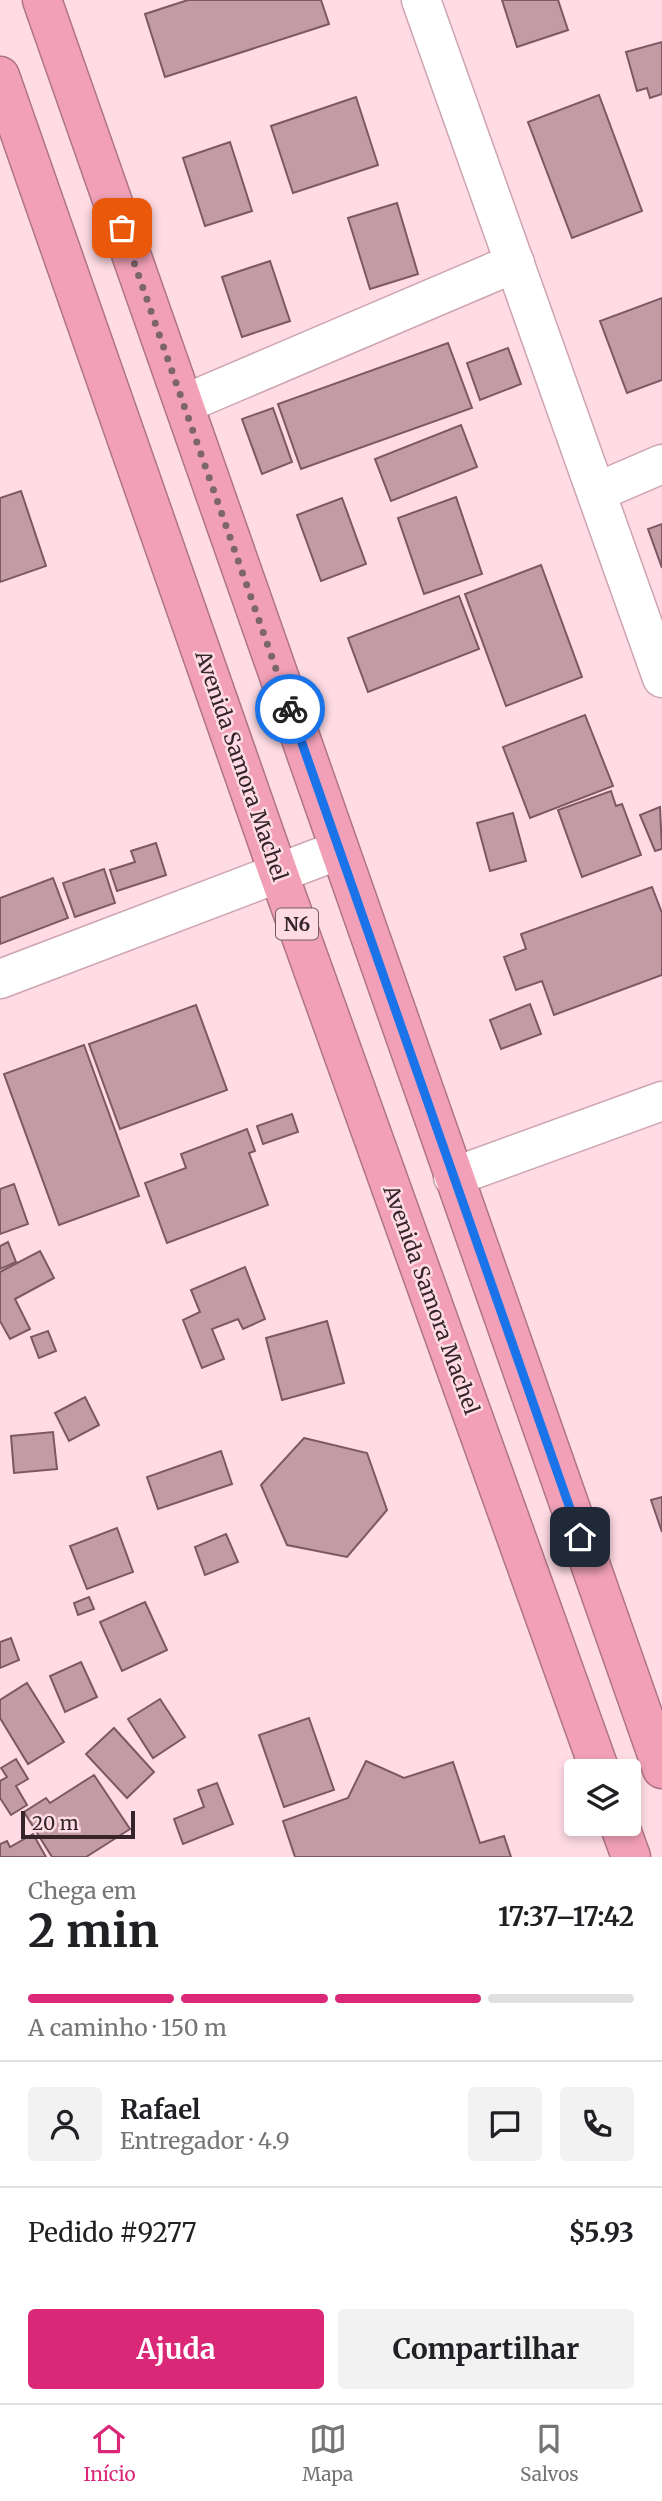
<!DOCTYPE html>
<html lang="pt">
<head>
<meta charset="utf-8">
<style>
	body { margin:0; font-family:Merriweather,serif; background:#f2f2f2; color:#202124; height:100vh; display:flex; flex-direction:column; font-size:26px; white-space:nowrap }
	* { box-sizing:border-box; margin:0 }
	p { font-size:23px; color:#757577 }
	.icon { flex:none; width:38px; height:38px; fill:none; stroke:currentColor; stroke-width:2; stroke-linecap:round; stroke-linejoin:round }
	.map { position:relative; height:1857px; overflow:hidden }
	.panel { display:flex; flex-direction:column; background:#fff; flex:1 }
	.panel>* { flex:none }
	.buttons { position:absolute; left:564px; top:1759px; display:grid; gap:14px }
	.buttons a { display:grid; place-items:center; width:77px; height:77px; border-radius:7px; background:#fff; box-shadow:0 4px 10px #0003; font-size:35px }
	.scale { position:absolute; left:21px; bottom:18px; width:114px; box-sizing:border-box; padding-left:7px; border:4px solid #35252a; border-top:0; font-size:19px; line-height:24px; white-space:nowrap; color:#35252a; -webkit-text-stroke:5px #ffdce5; paint-order:stroke }
	.pin { position:absolute; display:grid; place-items:center; width:60px; height:60px; color:#fff; margin:-30px; border-radius:14px; box-shadow:0 4px 10px #0006 }
	.courier { position:absolute; display:grid; place-items:center; width:70px; height:70px; margin:-35px; border:5px solid #1a73e8; border-radius:50%; background:#fff; color:#222; box-shadow:0 2px 9px #0007 }
	.head em { font-style:normal; font-weight:700 }
	.head div { display:flex; flex-direction:column-reverse }
	.head { display:flex; align-items:center; justify-content:space-between; height:119px; padding:0 28px }
	h1 { font-size:46px; font-weight:700; line-height:52px }
	.bar { display:grid; grid-template-columns:repeat(4,1fr); gap:10px 7px; align-content:center; height:84px; padding:0 28px }
	.bar i { height:9px; border-radius:5px; background:#e0e0e0 }
	.bar .active { background:#db2777 }
	.bar p { grid-column:span 4 }
	.line { display:flex; align-items:center; gap:18px; padding:0 28px; border-top:2px solid #e0e0e0 }
	.line div { flex:1 }
	.round { display:grid; place-items:center; flex:none; width:74px; height:74px; border-radius:7px; background:#f2f2f2 }
	.cta { display:flex; gap:14px; margin-top:auto; padding:14px 28px }
	.cta a { flex:1; height:80px; border-radius:7px; background:#db2777; color:#fff; font-size:28px; font-weight:700; line-height:80px; text-align:center }
	.cta a+a { background:#f2f2f2; color:#202124 }
	.dock { display:flex; justify-content:space-around; align-items:center; height:98px; border-top:2px solid #e0e0e0; background:#fff; font-size:19px; color:#757577 }
	.dock a { display:grid; justify-items:center; gap:4px }
	.dock .active { color:#db2777 }
	.map>svg:first-child { display:block }
	.building { fill:#c39ba5; stroke:#7d5862; stroke-width:2 }
	.lines { fill:none; stroke-linecap:round; stroke-linejoin:round }
	.minor-casing { stroke:#cda4af; stroke-width:41 }
	.highway-casing { stroke:#af7586; stroke-width:41 }
	.minor { stroke:#fff; stroke-width:38 }
	.highway { stroke:#f1a0b7; stroke-width:38 }
	.done { stroke:#7c656b; stroke-width:7; stroke-dasharray:0 12.6 }
	.route { stroke:#1a73e8; stroke-width:9 }
	.labels { text-anchor:middle; stroke-width:5; stroke-linejoin:round; paint-order:stroke }
	.shield { fill:#ffdce5; stroke:#725c62; stroke-width:2 }
	.shield-label { font-size:19px; font-weight:bold; fill:#35252a }
	.street-label { font-size:21px; fill:#35252a; stroke:#ffdce5 }
</style>
</head>
<body>
<div class="map">
<svg width="662" height="1857" viewBox="0 0 662 1857">
	<rect width="100%" height="100%" fill="#ffdce5"/>
	<!-- building -->
	<g class="building">
		<polygon points="188,0 321,0 329,24 165,77 145,14"/>
		<polygon points="502,0 558,0 568,30 517,47"/>
		<polygon points="662,42 662,94 650,98 647,88 637,91 626,52"/>
		<polygon points="599,95 642,211 572,238 528,122"/>
		<polygon points="356,97 378,165 293,193 271,126"/>
		<polygon points="230,142 252,211 205,226 183,158"/>
		<polygon points="397,203 418,274 370,289 348,218"/>
		<polygon points="270,261 290,321 242,337 222,277"/>
		<polygon points="662,298 662,380 627,393 600,321"/>
		<polygon points="448,343 472,408 301,469 278,404"/>
		<polygon points="508,348 521,384 480,400 467,363"/>
		<polygon points="273,408 292,462 262,474 242,419"/>
		<polygon points="461,425 477,467 391,501 375,459"/>
		<polygon points="21,491 46,566 0,582 0,498"/>
		<polygon points="456,497 482,574 424,594 398,518"/>
		<polygon points="342,498 366,564 321,581 297,515"/>
		<polygon points="662,524 662,568 648,529"/>
		<polygon points="541,565 582,677 506,706 465,594"/>
		<polygon points="459,596 479,649 368,692 348,638"/>
		<polygon points="585,715 613,786 530,818 503,747"/>
		<polygon points="611,791 616,806 622,804 641,855 582,877 558,810"/>
		<polygon points="660,807 662,849 655,851 640,815"/>
		<polygon points="513,813 526,861 490,871 477,823"/>
		<polygon points="156,843 166,875 117,891 110,870 135,862 131,851"/>
		<polygon points="104,869 115,903 75,917 63,883"/>
		<polygon points="53,878 68,918 0,944 0,898"/>
		<polygon points="652,887 662,913 662,975 554,1015 542,981 516,990 504,957 526,949 521,934"/>
		<polygon points="530,1004 541,1034 501,1049 490,1020"/>
		<polygon points="196,1005 227,1090 120,1129 89,1044"/>
		<polygon points="84,1045 139,1196 59,1225 4,1074"/>
		<polygon points="292,1114 298,1132 263,1144 257,1126"/>
		<polygon points="247,1129 255,1151 249,1153 268,1205 167,1243 145,1183 186,1168 181,1154"/>
		<polygon points="14,1184 28,1224 0,1234 0,1189"/>
		<polygon points="8,1242 16,1262 0,1269 0,1246"/>
		<polygon points="40,1251 54,1278 15,1299 30,1329 10,1339 0,1321 0,1272"/>
		<polygon points="245,1267 265,1319 243,1329 238,1319 212,1329 224,1359 202,1368 183,1320 200,1312 191,1290"/>
		<polygon points="327,1321 344,1383 282,1400 266,1338"/>
		<polygon points="48,1331 56,1351 39,1358 31,1337"/>
		<polygon points="85,1397 99,1425 69,1441 55,1413"/>
		<polygon points="53,1432 57,1469 14,1473 11,1436"/>
		<polygon points="304,1438 367,1453 387,1510 347,1557 287,1545 261,1485"/>
		<polygon points="221,1451 232,1484 158,1509 147,1477"/>
		<polygon points="662,1497 662,1532 651,1500"/>
		<polygon points="117,1528 133,1572 87,1589 70,1546"/>
		<polygon points="226,1534 238,1562 205,1575 195,1547"/>
		<polygon points="89,1597 94,1609 78,1615 74,1603"/>
		<polygon points="145,1602 167,1650 122,1671 100,1622"/>
		<polygon points="11,1638 19,1660 0,1668 0,1642"/>
		<polygon points="81,1662 97,1697 65,1712 50,1676"/>
		<polygon points="27,1683 64,1742 28,1764 0,1718 0,1700"/>
		<polygon points="160,1699 185,1737 153,1758 128,1719"/>
		<polygon points="309,1718 334,1790 284,1807 259,1735"/>
		<polygon points="114,1728 154,1772 127,1798 86,1754"/>
		<polygon points="16,1759 28,1779 16,1786 27,1805 11,1815 0,1798 0,1781 7,1777 1,1768"/>
		<polygon points="366,1761 404,1778 453,1762 480,1843 504,1836 511,1857 295,1857 283,1821 348,1798"/>
		<polygon points="94,1775 130,1829 86,1857 52,1857 24,1812 46,1798 50,1803"/>
		<polygon points="217,1783 233,1824 183,1844 174,1819 204,1807 198,1790"/>
		<polygon points="33,1834 46,1857 0,1857 0,1844 7,1841 10,1847"/>
	</g>
	<g class="lines">
		<!-- minor casing -->
		<g class="minor-casing">
			<g id="minor">
				<polyline points="421,0 662,678"/>
				<polyline points="184,404 515,263"/>
				<polyline points="597,492 662,464"/>
				<polyline points="0,979 339,850"/>
				<polyline points="453,1177 662,1101"/>
			</g>
		</g>
		<!-- highway casing -->
		<g class="highway-casing">
			<g id="highway">
				<polyline points="42,0 662,1769"/>
				<polyline points="0,76 278,872 600,1771"/>
				<polyline points="619,1824 631,1857"/>
			</g>
		</g>
		<!-- minor -->
		<use href="#minor" class="minor"/>
		<!-- highway -->
		<use href="#highway" class="highway"/>
	</g>
	<g class="lines">
		<!-- done -->
		<polyline class="done" points="122,228 290,709"/>
		<!-- route -->
		<polyline class="route" points="290,709 580,1537"/>
	</g>
	<g class="labels">
		<!-- shield labels -->
		<rect class="shield" x="276" y="908.5" width="42" height="31" rx="5"/>
		<g class="shield-label">
			<text x="297" y="931">N6</text>
		</g>
		<!-- street labels -->
		<g class="street-label">
			<text transform="translate(241 766) rotate(71)" y="7">Avenida Samora Machel</text>
			<text transform="translate(431 1300) rotate(70)" y="7">Avenida Samora Machel</text>
		</g>
	</g>
</svg>
<div class="buttons">
<a><svg class="icon" aria-label="layers" viewBox="0 0 24 24"><path d="M12 4l9 5-9 5-9-5zM3 14l9 5 9-5"/></svg></a>
</div>
<div class="scale">20 m</div>
<div class="pin" style="left:122px;top:228px;background:#ea580c"><svg class="icon" aria-label="bag" viewBox="0 0 24 24"><path d="M5 8h14l-1 12H6zM9 8a3 3 0 0 1 6 0"/></svg></div>
<div class="pin" style="left:580px;top:1537px;background:#1f2937"><svg class="icon" aria-label="home" viewBox="0 0 24 24"><path d="M3 11l9-7 9 7M6 9v11h12V9"/></svg></div>
<div class="courier" style="left:290px;top:709px"><svg class="icon" aria-label="bike" viewBox="0 0 24 24"><circle cx="6" cy="16" r="4"/><circle cx="18" cy="16" r="4"/><path d="M6 16l4-8h5l3 8M10 8l3 8H6M13 5h3"/></svg></div>
</div>
<section class="panel">
<div class="head"><div><h1>2 min</h1><p>Chega em</p></div><em>17:37–17:42</em></div>
<div class="bar"><i class="active"></i><i class="active"></i><i class="active"></i><i></i><p>A caminho · 150 m</p></div>
<div class="line" style="height:126px"><a class="round"><svg class="icon" aria-label="person" viewBox="0 0 24 24"><circle cx="12" cy="8" r="4"/><path d="M4 21q1-7 8-7t8 7"/></svg></a><div><b>Rafael</b><p>Entregador · 4.9</p></div><a class="round"><svg class="icon" aria-label="chat" viewBox="0 0 24 24"><path d="M4 5h16v11H9l-5 4z"/></svg></a><a class="round"><svg class="icon" aria-label="phone" viewBox="0 0 24 24"><path d="M5 4h4l2 5-3 2q2 4 5 5l2-3 5 2v4C11 20 4 13 5 4z"/></svg></a></div>
<div class="line" style="height:91px"><div>Pedido #9277</div><b>$5.93</b></div>
<div class="cta"><a>Ajuda</a><a>Compartilhar</a></div>
</section>
<nav class="dock">
<a class="active"><svg class="icon" aria-label="home" viewBox="0 0 24 24"><path d="M3 11l9-7 9 7M6 9v11h12V9"/></svg>Início</a>
<a><svg class="icon" aria-label="map" viewBox="0 0 24 24"><path d="M3 6l6-2 6 2 6-2v14l-6 2-6-2-6 2zM9 4v14M15 6v14"/></svg>Mapa</a>
<a><svg class="icon" aria-label="saved" viewBox="0 0 24 24"><path d="M7 4h10v16l-5-4-5 4z"/></svg>Salvos</a>
</nav>
</body>
</html>
